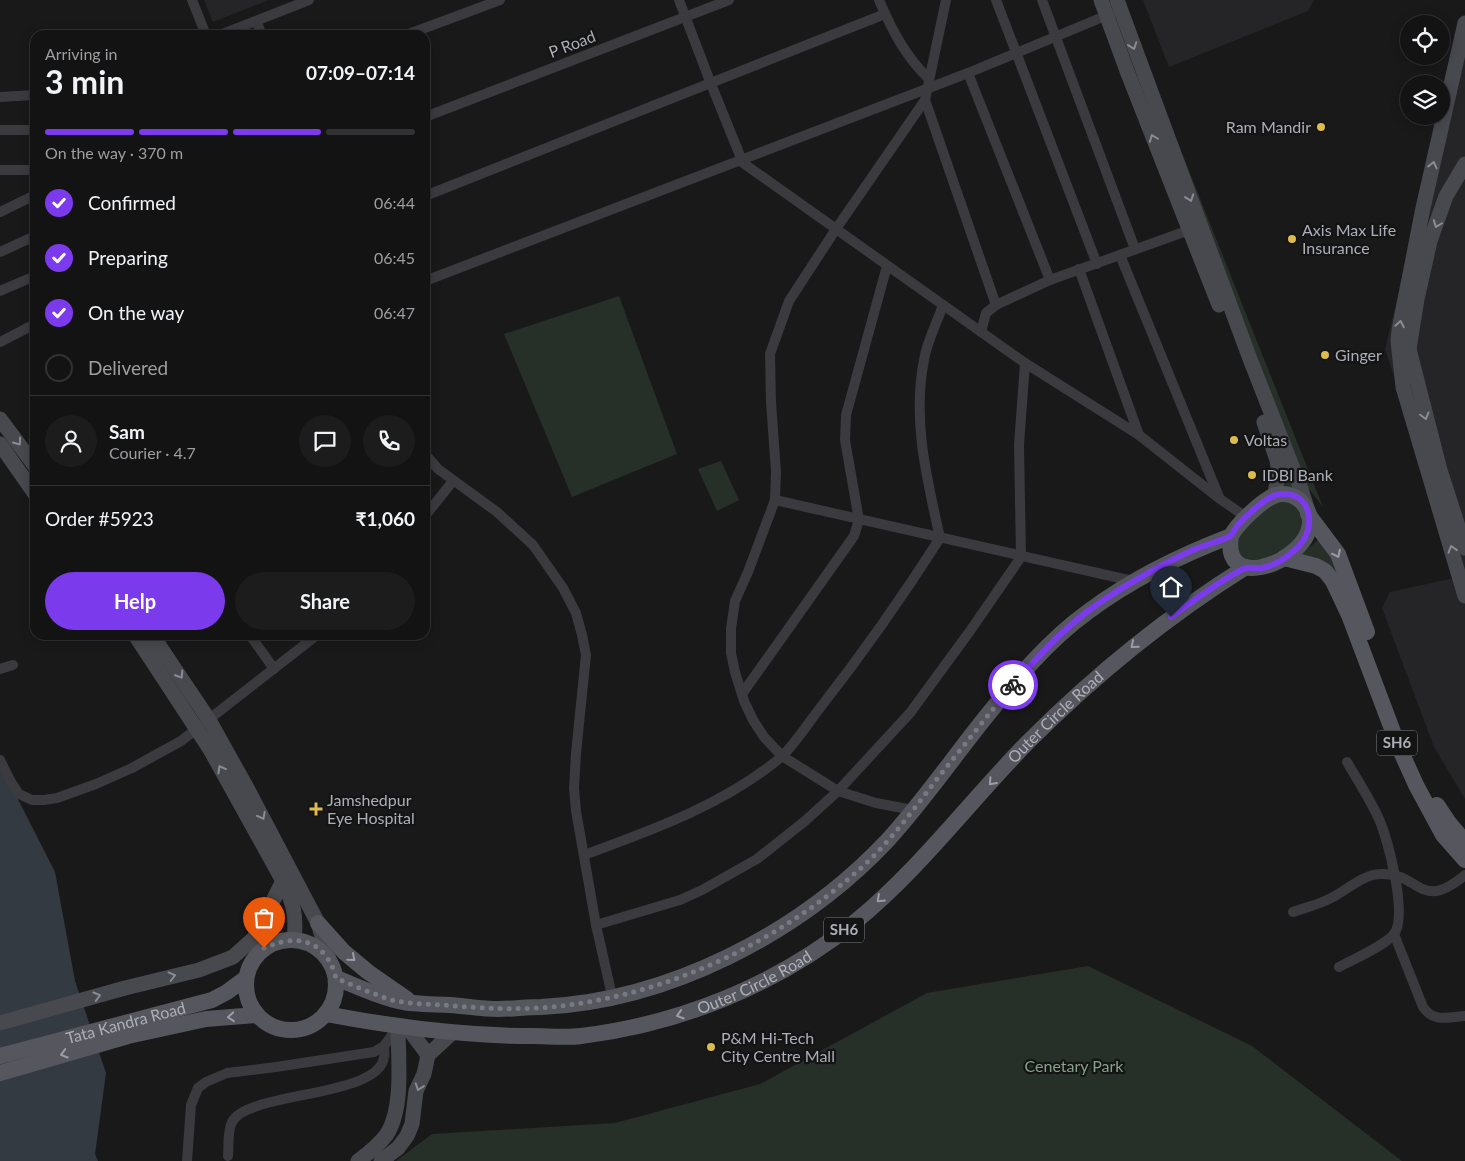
<!DOCTYPE html>
<html lang="en">
<head>
<meta charset="utf-8">
<style>
	body { margin:0; font-family:Lato,sans-serif; background:#1c1c1d; color:#f1f3f6; height:100vh; display:flex; flex-direction:column; font-size:19px; white-space:nowrap }
	* { box-sizing:border-box; margin:0 }
	p { font-size:16px; color:#9d9ea0 }
	.icon { flex:none; width:28px; height:28px; fill:none; stroke:currentColor; stroke-width:2; stroke-linecap:round; stroke-linejoin:round }
	.map { position:relative; flex:1; overflow:hidden }
	.side { position:absolute; left:30px; top:30px; width:400px; height:610px; display:flex; flex-direction:column; background:#131314; border-radius:15px; box-shadow:0 2px 12px #0003,0 0 0 1px #323234 }
	.side>* { flex:none }
	.controls { position:absolute; left:1400px; top:15px; display:grid; gap:10px }
	.controls a { display:grid; place-items:center; width:50px; height:50px; border-radius:50%; background:#131314; box-shadow:0 2px 12px #0003,0 0 0 1px #323234; font-size:25px }
	.pin { position:absolute; display:grid; place-items:center; width:42px; height:42px; color:#fff; margin:-51px -21px; border-radius:50% 50% 50% 0; rotate:-45deg; box-shadow:0 0 5px #0007 }
	.pin .icon { rotate:45deg }
	.courier { position:absolute; display:grid; place-items:center; width:50px; height:50px; margin:-25px; border:4px solid #7c3aed; border-radius:50%; background:#fff; color:#222; box-shadow:0 1px 6px #0007 }
	.headline em { font-style:normal; font-weight:700 }
	.headline div { display:flex; flex-direction:column-reverse }
	.headline { display:flex; align-items:center; justify-content:space-between; height:85px; padding:0 15px }
	h1 { font-size:32px; font-weight:700; line-height:38px }
	.bar { display:grid; grid-template-columns:repeat(4,1fr); gap:8px 5px; align-content:center; height:60px; padding:0 15px }
	.bar i { height:6px; border-radius:4px; background:#323234 }
	.bar .on { background:#7c3aed }
	.bar p { grid-column:span 4 }
	.line { display:flex; align-items:center; gap:12px; padding:0 15px; border-top:1px solid #323234 }
	.line div { flex:1 }
	.round { display:grid; place-items:center; flex:none; width:52px; height:52px; border-radius:26px; background:#1c1c1d }
	ol { padding:0 15px; list-style:none }
	li { display:flex; align-items:center; gap:15px; height:55px }
	li p { margin-inline-start:auto }
	li .icon { padding:5px; border-radius:50%; background:#7c3aed; color:#fff; stroke-width:4 }
	li:last-child { color:#9d9ea0 }
	li i { width:28px; height:28px; border:2px solid #323234; border-radius:50% }
	.action { display:flex; gap:10px; margin-top:auto; padding:10px 15px }
	.action a { flex:1; height:58px; border-radius:30px; background:#7c3aed; color:#fff; font-size:20px; font-weight:700; line-height:58px; text-align:center }
	.action a+a { background:#1c1c1d; color:#f1f3f6 }
	.map>svg:first-child { display:block }
	.built { fill:#252527 }
	.green { fill:#272f29 }
	.water { fill:#343a42 }
	.lines { fill:none; stroke-linecap:round; stroke-linejoin:round }
	.street { stroke:#3a3a3f; stroke-width:10 }
	.secondary { stroke:#48494f; stroke-width:15 }
	.primary { stroke:#56575e; stroke-width:16 }
	.oneway { stroke:#8a8b93 }
	.oneway2 { stroke:#9c9da6 }
	.done { stroke:#797a81; stroke-width:5; stroke-dasharray:0 9 }
	.route { stroke:#7c3aed; stroke-width:6 }
	.poi-dot { fill:#ddbb4e; stroke:#141415; stroke-width:2 }
	.labels { text-anchor:middle; stroke-width:4.5; stroke-linejoin:round; paint-order:stroke }
	.shield { fill:#141415; stroke:#7f8087; stroke-width:1 }
	.shield-label { font-size:15px; font-weight:bold; fill:#adafb8 }
	.street-label { font-size:16px; fill:#adafb8; stroke:#141415 }
	.poi-label { font-size:16px; fill:#adafb8; stroke:#141415; text-anchor:start }
	.park-label { font-size:16px; fill:#86a18a; stroke:#141415 }
</style>
</head>
<body>
<div class="map">
<svg width="1465" height="1161" viewBox="0 0 1465 1161">
	<rect width="100%" height="100%" fill="#19191a"/>
	<!-- built -->
	<g class="built">
		<polygon points="204,0 269,0 213,22"/>
		<polygon points="1143,0 1314,0 1308,11 1169,67"/>
		<polygon points="1465,15 1465,799 1434,747 1382,608 1390,592 1459,577 1385,349"/>
	</g>
	<!-- green -->
	<g class="green">
		<polygon points="1121,0 1323,507 1309,489 1292,490 1281,496 1291,469"/>
		<polygon points="619,296 677,454 572,497 504,334"/>
		<polygon points="721,461 739,500 717,511 698,469"/>
		<polygon points="1292,498 1307,521 1296,543 1264,559 1239,561 1235,531 1258,509"/>
		<polygon points="1321,537 1332,552 1351,603 1302,554"/>
		<polygon points="1088,966 1252,1046 1402,1161 396,1161 432,1134 615,1123 760,1084 927,993"/>
	</g>
	<!-- water -->
	<polygon class="water" points="0,764 55,872 75,981 106,1073 95,1154 98,1161 0,1161"/>
	<g class="lines">
		<!-- street -->
		<g class="street">
			<polyline points="192,0 206,35"/>
			<polyline points="679,0 711,84 743,163 1025,363 1139,435 1220,499 1246,517"/>
			<path d="M879,0C892,30 905,56 929,79"/>
			<polyline points="996,0 1097,264"/>
			<polyline points="1042,0 1135,249"/>
			<polyline points="256,21 262,35"/>
			<polyline points="220,35 309,0"/>
			<polyline points="406,35 500,0"/>
			<polyline points="968,73 1050,280"/>
			<polyline points="0,97 35,95"/>
			<polyline points="925,100 996,305 986,313 981,332"/>
			<polyline points="425,117 729,0"/>
			<polyline points="0,130 35,130"/>
			<polyline points="0,170 35,170"/>
			<polyline points="425,196 885,14"/>
			<polyline points="0,212 35,195"/>
			<polyline points="0,252 35,236"/>
			<polyline points="1120,255 1219,497"/>
			<polyline points="1079,269 1139,435"/>
			<polyline points="425,281 968,73 1110,14"/>
			<polyline points="0,291 35,276"/>
			<polyline points="996,305 1050,280 1195,228"/>
			<polyline points="0,342 35,324"/>
			<polyline points="425,454 438,469 497,512 533,545 563,588 576,613 582,635 586,655 576,753 574,788 576,811 596,925 612,996"/>
			<polyline points="775,500 1133,581"/>
			<polyline points="425,516 453,481"/>
			<polyline points="250,635 274,669"/>
			<polyline points="0,669 13,665"/>
			<polyline points="742,694 854,536 859,520 845,440 846,415 887,266"/>
			<polyline points="0,760 11,782 19,794 32,800 44,800 57,798 96,784 132,768 181,741 317,635"/>
			<polyline points="913,810 876,803 838,791 782,756 764,737 753,720 744,701 735,672 731,653 731,629 735,601 748,572 775,500 776,472 771,402 770,354 789,301 836,229 925,100 946,0"/>
			<path d="M584,855C652,830 723,805 780,758C793,747 809,722 820,708C863,653 903,596 940,538C927,479 912,420 924,360C927,341 937,323 943,305"/>
			<path d="M1293,912C1307,907 1321,904 1333,897C1348,889 1364,874 1381,874C1420,872 1419,913 1465,875"/>
			<polyline points="596,925 680,900 702,890 757,859 805,821 838,791 910,713 970,631 1021,557 1019,445 1025,363"/>
			<path d="M1394,934L1423,1007C1434,1023 1448,1017 1465,1016"/>
			<path d="M1339,967C1352,960 1386,945 1394,934C1408,915 1388,840 1379,819C1370,799 1358,781 1347,762"/>
			<path d="M228,1156C229,1146 227,1132 232,1122C248,1091 379,1098 384,1057C385,1054 384,1050 384,1046"/>
			<polyline points="187,1161 191,1105 198,1088 206,1082 227,1073 276,1067 374,1052 384,1046 398,1027"/>
		</g>
		<!-- secondary -->
		<g class="secondary">
			<polyline points="1101,0 1127,71 1219,305"/>
			<polyline points="1117,0 1250,359 1301,489 1308,511"/>
			<polyline points="1465,23 1423,208 1399,330 1398,341 1403,387 1465,596"/>
			<polyline points="1465,164 1446,196 1430,241 1417,299 1409,349 1440,470 1465,548"/>
			<polyline points="0,419 35,466"/>
			<polyline points="1264,422 1277,460 1279,475 1274,496"/>
			<polyline points="0,444 35,494"/>
			<path d="M135,635L211,751L283,881C293,903 297,915 294,940"/>
			<polyline points="152,635 209,720 247,788 318,923 329,959"/>
			<polyline points="0,1023 125,988 199,970 233,957 254,938 283,881"/>
			<polyline points="408,1028 428,1055"/>
			<path d="M358,1161C369,1153 379,1145 387,1134C404,1107 398,1058 398,1026"/>
			<polyline points="381,1161 398,1148 407,1136 412,1124 416,1091 424,1074 428,1055 452,1033"/>
		</g>
		<!-- primary -->
		<g class="primary">
			<polyline points="1308,514 1338,554 1367,632"/>
			<polyline points="1284,558 1316,566 1325,571 1333,581 1349,615 1398,745 1416,785 1443,835 1465,860"/>
			<polyline points="1437,805 1449,823 1465,842"/>
			<polyline points="318,923 344,952 368,972 407,999"/>
			<circle cx="291" cy="985" r="45"/>
			<path d="M336,978C354,985 372,994 391,999C410,1005 430,1004 450,1005C466,1006 482,1009 498,1009C512,1009 527,1007 541,1007C669,1001 800,933 887,841C921,804 950,762 981,723C1013,683 1047,641 1089,611C1132,579 1181,555 1231,536C1237,524 1263,499 1276,495C1298,489 1316,512 1308,532C1296,565 1222,591 1231,536"/>
			<path id="s1" d="M326,1014C394,1027 463,1036 532,1036C548,1036 565,1038 581,1036C680,1024 777,985 855,922C920,869 970,801 1029,741C1095,675 1166,617 1246,567"/>
			<path id="s2" d="M0,1056L212,1000L227,992L246,978"/>
			<polyline points="0,1073 128,1036 206,1019 256,1015"/>
		</g>
	</g>
	<!-- one-way arrows -->
	<defs><path id="oneway-chevron" d="M-2-3.5L2.5 0L-2 3.5" fill="none" stroke-width="1.6" stroke-linecap="round" stroke-linejoin="round" transform="scale(1.25)"/></defs>
	<g class="oneway">
		<use href="#oneway-chevron" transform="translate(1133 46) rotate(71)"/>
		<use href="#oneway-chevron" transform="translate(1153 138) rotate(-111)"/>
		<use href="#oneway-chevron" transform="translate(1433 165) rotate(-77)"/>
		<use href="#oneway-chevron" transform="translate(1190 198) rotate(70)"/>
		<use href="#oneway-chevron" transform="translate(1437 224) rotate(111)"/>
		<use href="#oneway-chevron" transform="translate(1400 324) rotate(-80)"/>
		<use href="#oneway-chevron" transform="translate(1425 416) rotate(75)"/>
		<use href="#oneway-chevron" transform="translate(18 442) rotate(54)"/>
		<use href="#oneway-chevron" transform="translate(1452 549) rotate(-107)"/>
		<use href="#oneway-chevron" transform="translate(180 675) rotate(57)"/>
		<use href="#oneway-chevron" transform="translate(221 769) rotate(-119)"/>
		<use href="#oneway-chevron" transform="translate(262 816) rotate(62)"/>
		<use href="#oneway-chevron" transform="translate(172 976) rotate(-14)"/>
		<use href="#oneway-chevron" transform="translate(97 996) rotate(-16)"/>
		<use href="#oneway-chevron" transform="translate(419 1087) rotate(109)"/>
	</g>
	<g class="oneway2">
		<use href="#oneway-chevron" transform="translate(1337 554) rotate(64)"/>
		<use href="#oneway-chevron" transform="translate(1134 645) rotate(140)"/>
		<use href="#oneway-chevron" transform="translate(992 782) rotate(132)"/>
		<use href="#oneway-chevron" transform="translate(880 899) rotate(137)"/>
		<use href="#oneway-chevron" transform="translate(352 958) rotate(41)"/>
		<use href="#oneway-chevron" transform="translate(680 1015) rotate(163)"/>
		<use href="#oneway-chevron" transform="translate(231 1017) rotate(175)"/>
		<use href="#oneway-chevron" transform="translate(64 1054) rotate(164)"/>
	</g>
	<g class="lines">
		<!-- done -->
		<path class="done" d="M264,948C287,938 312,935 328,959C332,964 334,972 336,978C354,986 373,994 392,1000C413,1005 435,1004 456,1006C491,1009 526,1010 561,1006C672,993 778,942 861,868C890,842 913,810 937,779C962,748 987,716 1013,685"/>
		<!-- route -->
		<path class="route" d="M1013,685C1036,659 1060,632 1088,611C1121,587 1157,567 1193,550C1205,545 1217,542 1229,537C1233,535 1234,529 1238,525C1245,517 1265,498 1276,495C1311,487 1320,529 1295,550C1286,558 1274,566 1262,568C1256,569 1249,566 1243,569C1218,582 1194,600 1171,617"/>
	</g>
	<!-- markers -->
	<g class="poi-dot">
		<circle cx="1321" cy="127" r="5"/>
		<circle cx="1292" cy="239" r="5"/>
		<circle cx="1325" cy="355" r="5"/>
		<circle cx="1234" cy="440" r="5"/>
		<circle cx="1252" cy="475" r="5"/>
		<path d="M313.5 801.5h5v5h5v5h-5v5h-5v-5h-5v-5h5z"/>
		<circle cx="711" cy="1047" r="5"/>
	</g>
	<g class="labels">
		<!-- shield labels -->
		<g class="shield">
			<rect x="1377" y="730.5" width="40" height="25" rx="4"/>
			<rect x="824" y="917.5" width="40" height="25" rx="4"/>
		</g>
		<g class="shield-label">
			<text x="1397" y="748">SH6</text>
			<text x="844" y="935">SH6</text>
		</g>
		<!-- street labels -->
		<g class="street-label">
			<text transform="translate(572 44) rotate(-21)" y="6">P Road</text>
			<text dy="6" stroke="none"><textPath href="#s1" startOffset="844">Outer Circle Road</textPath></text>
			<text dy="6" stroke="none"><textPath href="#s1" startOffset="439">Outer Circle Road</textPath></text>
			<text dy="6" stroke="none"><textPath href="#s2" startOffset="130">Tata Kandra Road</textPath></text>
		</g>
		<!-- poi labels -->
		<g class="poi-label">
			<text x="1311" y="133" text-anchor="end">Ram Mandir</text>
			<text x="1302" y="236">Axis Max Life<tspan x="1302" dy="18">Insurance</tspan></text>
			<text x="1335" y="361">Ginger</text>
			<text x="1244" y="446">Voltas</text>
			<text x="1262" y="481">IDBI Bank</text>
			<text x="327" y="806">Jamshedpur<tspan x="327" dy="18">Eye Hospital</tspan></text>
			<text x="721" y="1044">P&amp;M Hi-Tech<tspan x="721" dy="18">City Centre Mall</tspan></text>
		</g>
		<!-- park labels -->
		<g class="park-label">
			<text x="1074" y="1072">Cenetary Park</text>
		</g>
	</g>
</svg>
<div class="controls">
<a><svg class="icon" aria-label="locate" viewBox="0 0 24 24"><circle cx="12" cy="12" r="6"/><path d="M12 2v4M12 18v4M2 12h4M18 12h4"/></svg></a>
<a><svg class="icon" aria-label="layers" viewBox="0 0 24 24"><path d="M12 4l9 5-9 5-9-5zM3 14l9 5 9-5"/></svg></a>
</div>
<div class="pin" style="left:264px;top:948px;background:#ea580c"><svg class="icon" aria-label="bag" viewBox="0 0 24 24"><path d="M5 8h14l-1 12H6zM9 8a3 3 0 0 1 6 0"/></svg></div>
<div class="pin" style="left:1171px;top:617px;background:#1f2937"><svg class="icon" aria-label="home" viewBox="0 0 24 24"><path d="M3 11l9-7 9 7M6 9v11h12V9"/></svg></div>
<div class="courier" style="left:1013px;top:685px"><svg class="icon" aria-label="bike" viewBox="0 0 24 24"><circle cx="6" cy="16" r="4"/><circle cx="18" cy="16" r="4"/><path d="M6 16l4-8h5l3 8M10 8l3 8H6M13 5h3"/></svg></div>
<section class="side">
<div class="headline"><div><h1>3 min</h1><p>Arriving in</p></div><em>07:09–07:14</em></div>
<div class="bar"><i class="on"></i><i class="on"></i><i class="on"></i><i></i><p>On the way · 370 m</p></div>
<ol>
<li><svg class="icon" aria-label="check" viewBox="0 0 24 24"><path d="M5 12l5 5 9-10"/></svg>Confirmed<p>06:44</p></li>
<li><svg class="icon" aria-label="check" viewBox="0 0 24 24"><path d="M5 12l5 5 9-10"/></svg>Preparing<p>06:45</p></li>
<li><svg class="icon" aria-label="check" viewBox="0 0 24 24"><path d="M5 12l5 5 9-10"/></svg>On the way<p>06:47</p></li>
<li><i></i>Delivered</li>
</ol>
<div class="line" style="height:90px"><a class="round"><svg class="icon" aria-label="person" viewBox="0 0 24 24"><circle cx="12" cy="8" r="4"/><path d="M4 21q1-7 8-7t8 7"/></svg></a><div><b>Sam</b><p>Courier · 4.7</p></div><a class="round"><svg class="icon" aria-label="chat" viewBox="0 0 24 24"><path d="M4 5h16v11H9l-5 4z"/></svg></a><a class="round"><svg class="icon" aria-label="phone" viewBox="0 0 24 24"><path d="M5 4h4l2 5-3 2q2 4 5 5l2-3 5 2v4C11 20 4 13 5 4z"/></svg></a></div>
<div class="line" style="height:65px"><div>Order #5923</div><b>₹1,060</b></div>
<div class="action"><a>Help</a><a>Share</a></div>
</section>
</div>
</body>
</html>
